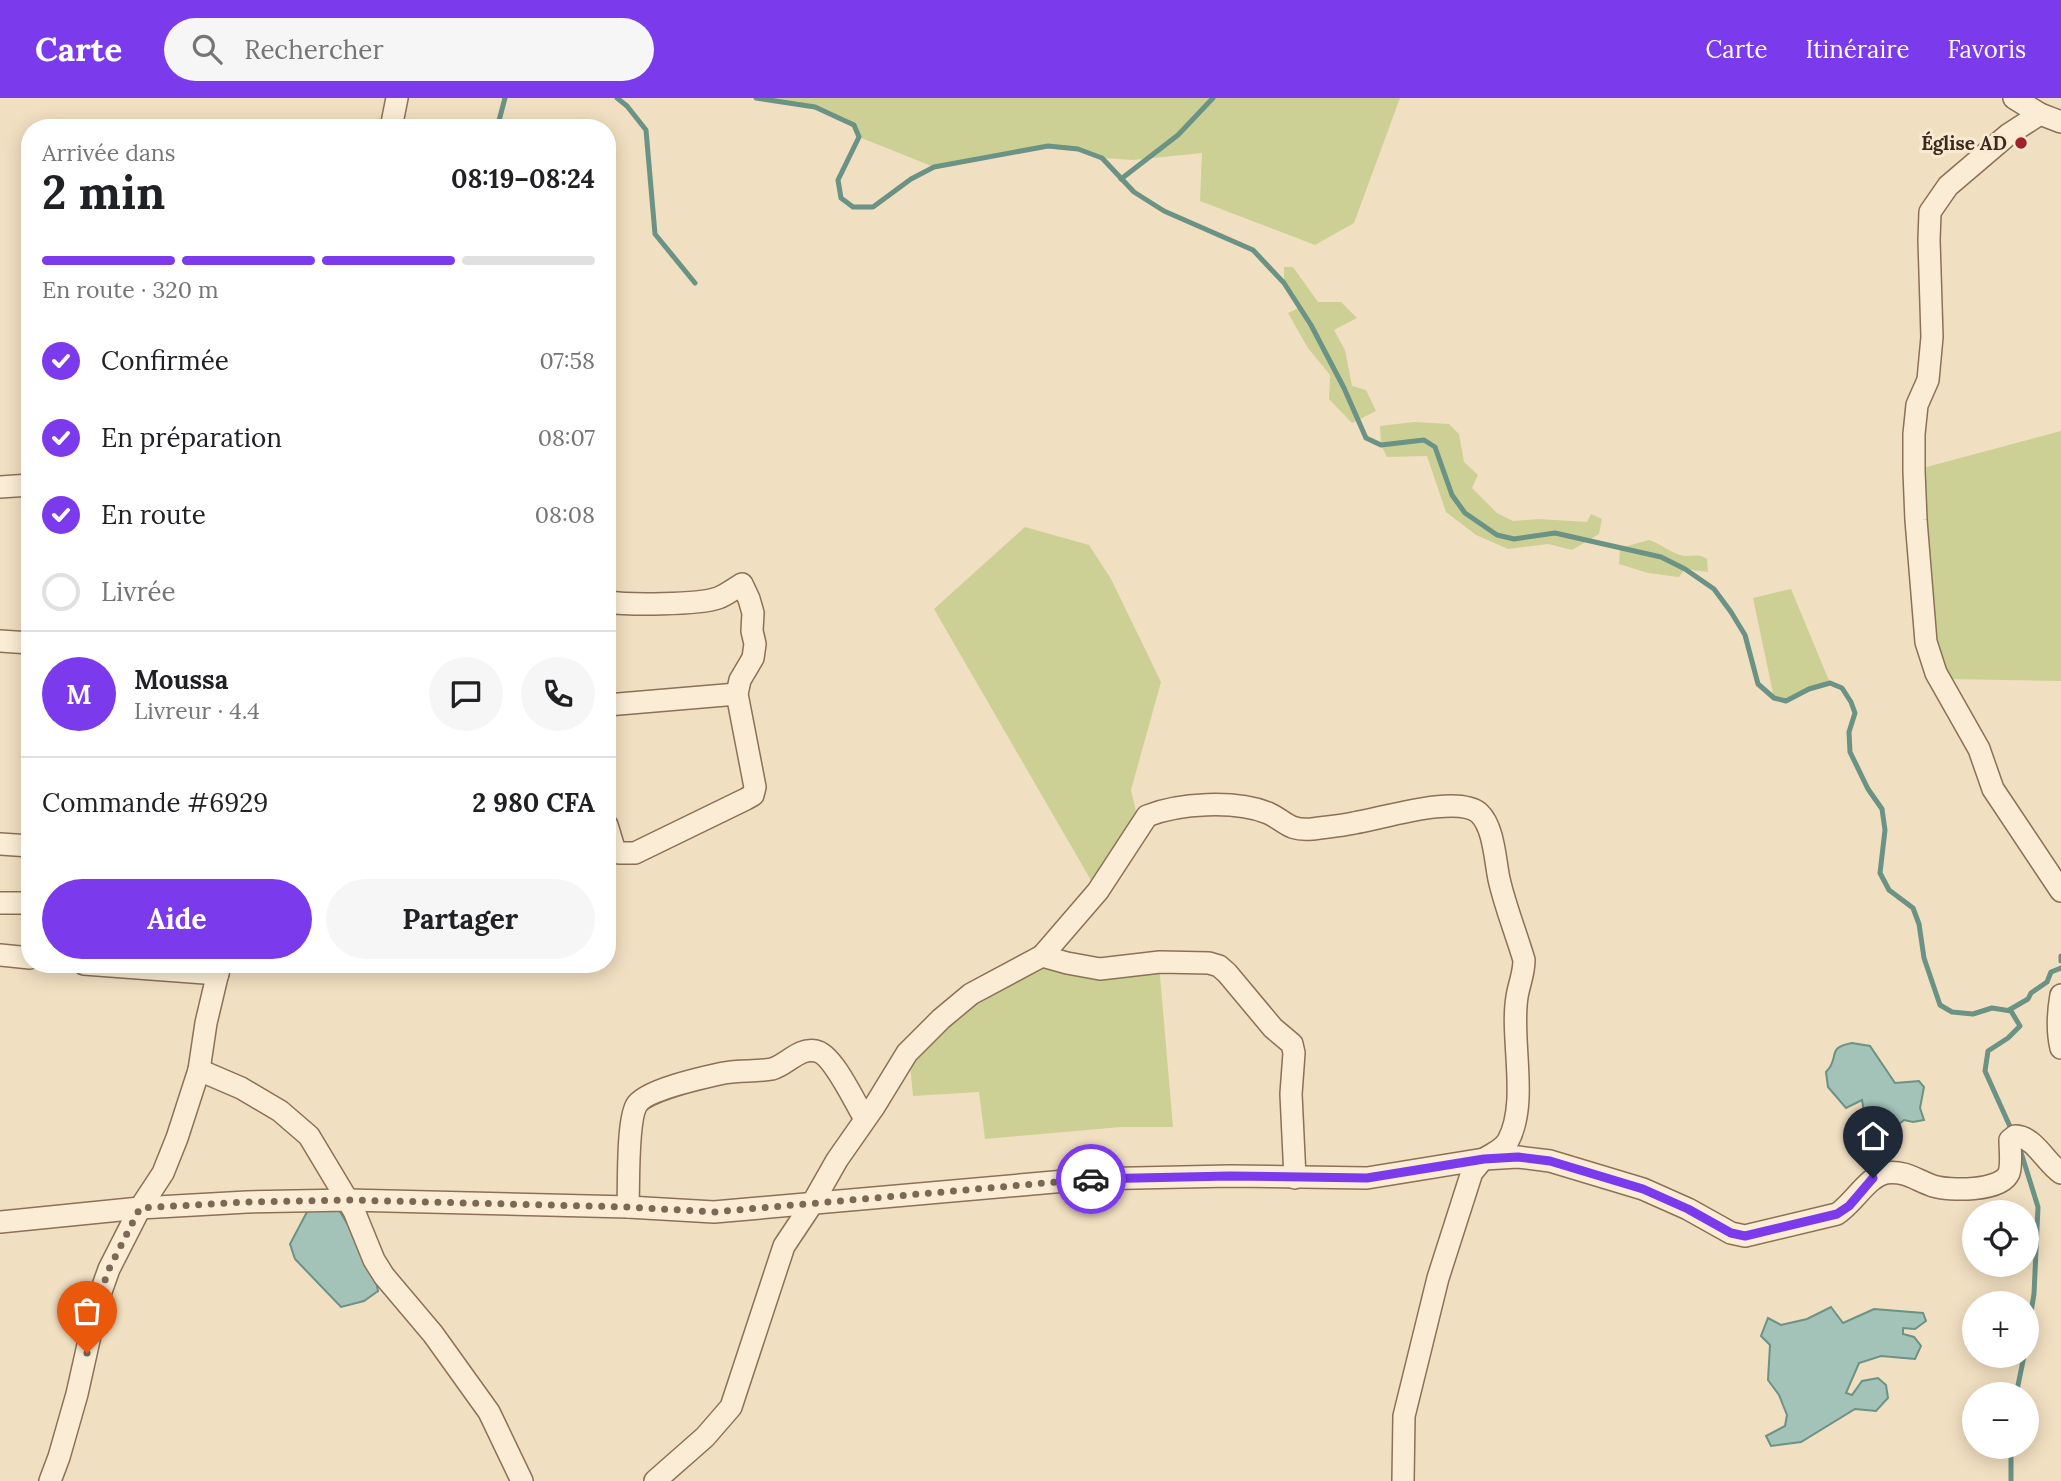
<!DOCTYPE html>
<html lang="fr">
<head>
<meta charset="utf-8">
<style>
	body { margin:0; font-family:Lora,serif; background:#f6f6f6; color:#202124; height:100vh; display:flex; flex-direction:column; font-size:26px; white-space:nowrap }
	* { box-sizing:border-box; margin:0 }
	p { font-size:23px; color:#757577 }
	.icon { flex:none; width:38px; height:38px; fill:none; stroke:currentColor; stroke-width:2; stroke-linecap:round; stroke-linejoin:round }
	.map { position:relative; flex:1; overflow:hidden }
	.side { position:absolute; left:21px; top:21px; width:595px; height:854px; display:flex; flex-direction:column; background:#fff; border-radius:28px; box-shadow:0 4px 18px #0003 }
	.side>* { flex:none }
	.tools { position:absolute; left:1962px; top:1102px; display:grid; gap:14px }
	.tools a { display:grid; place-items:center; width:77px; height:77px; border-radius:50%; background:#fff; box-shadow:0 4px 18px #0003; font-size:35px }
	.pin { position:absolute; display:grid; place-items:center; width:60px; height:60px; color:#fff; margin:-72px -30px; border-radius:50% 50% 50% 0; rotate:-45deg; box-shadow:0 0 7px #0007 }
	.pin .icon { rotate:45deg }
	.courier { position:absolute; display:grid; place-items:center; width:70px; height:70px; margin:-35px; border:5px solid #7c3aed; border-radius:50%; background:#fff; color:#222; box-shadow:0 2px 9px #0007 }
	.overview em { font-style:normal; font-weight:800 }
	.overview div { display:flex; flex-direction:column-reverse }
	.overview { display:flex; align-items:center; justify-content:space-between; height:119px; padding:0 21px }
	h1 { font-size:46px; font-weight:800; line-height:52px }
	.bar { display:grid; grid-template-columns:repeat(4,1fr); gap:10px 7px; align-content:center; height:84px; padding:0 21px }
	.bar i { height:9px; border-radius:5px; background:#e0e0e0 }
	.bar .selected { background:#7c3aed }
	.bar p { grid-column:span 4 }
	.line { display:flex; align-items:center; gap:18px; padding:0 21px; border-top:2px solid #e0e0e0 }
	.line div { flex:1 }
	.round { display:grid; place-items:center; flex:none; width:74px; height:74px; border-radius:37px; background:#f6f6f6 }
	ol { padding:0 21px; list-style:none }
	li { display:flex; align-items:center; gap:21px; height:77px }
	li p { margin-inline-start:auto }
	li .icon { padding:7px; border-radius:50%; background:#7c3aed; color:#fff; stroke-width:4 }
	li:last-child { color:#757577 }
	li i { width:38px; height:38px; border:4px solid #e0e0e0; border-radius:50% }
	.action { display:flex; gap:14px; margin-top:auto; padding:14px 21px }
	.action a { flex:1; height:80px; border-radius:42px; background:#7c3aed; color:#fff; font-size:28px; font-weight:800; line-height:80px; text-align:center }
	.action a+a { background:#f6f6f6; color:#202124 }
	header { display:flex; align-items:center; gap:42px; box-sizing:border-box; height:98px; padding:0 35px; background:#7c3aed; color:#fff }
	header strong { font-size:33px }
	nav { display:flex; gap:38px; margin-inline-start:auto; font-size:24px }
	.search { width:490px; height:63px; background:#f6f6f6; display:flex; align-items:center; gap:18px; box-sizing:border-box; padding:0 24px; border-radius:38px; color:#757577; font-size:26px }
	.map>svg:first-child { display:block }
	.green { fill:#cdd094 }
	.water { fill:#a4c3b8; stroke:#6a9285; stroke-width:2 }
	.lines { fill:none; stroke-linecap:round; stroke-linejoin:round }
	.stream { stroke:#6a9285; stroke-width:5 }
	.minor-casing { stroke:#8c7057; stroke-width:24 }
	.minor { stroke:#fbedd5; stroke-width:21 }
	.done { stroke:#7b6956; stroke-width:7; stroke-dasharray:0 12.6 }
	.route { stroke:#7c3aed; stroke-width:9 }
	.poi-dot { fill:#a0232c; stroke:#f8ead2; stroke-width:2.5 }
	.labels { text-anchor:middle; stroke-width:6; stroke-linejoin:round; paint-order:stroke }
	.poi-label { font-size:19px; font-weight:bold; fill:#3b291d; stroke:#f8ead2; text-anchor:end }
</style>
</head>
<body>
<header>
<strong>Carte</strong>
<div class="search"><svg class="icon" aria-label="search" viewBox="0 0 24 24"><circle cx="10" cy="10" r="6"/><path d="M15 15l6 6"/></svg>Rechercher</div>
<nav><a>Carte</a><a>Itinéraire</a><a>Favoris</a></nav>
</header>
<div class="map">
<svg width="2061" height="1383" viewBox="0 0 2061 1383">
	<rect width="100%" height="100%" fill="#f1dfc1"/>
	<!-- green -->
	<g class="green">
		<polygon points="756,0 1400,0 1354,125 1315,147 1200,103 1202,55 1133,62 1102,60 1078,51 1048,48 934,69 859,39 854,27 815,9"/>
		<polygon points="1284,169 1293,169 1318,204 1341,204 1357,220 1334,232 1345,252 1352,288 1366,292 1376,313 1352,325 1329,301 1330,277 1308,250 1288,215 1300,209 1284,185"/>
		<polygon points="1414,324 1449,326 1459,336 1464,364 1478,377 1472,390 1497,415 1513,423 1539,421 1587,424 1591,416 1602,421 1599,436 1572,452 1548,446 1508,451 1476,437 1446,414 1427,358 1387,359 1381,347 1380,328"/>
		<polygon points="2061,333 2061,583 1946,581 1931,559 1919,371"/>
		<polygon points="1025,429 1089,447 1111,481 1161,584 1131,692 1138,722 1096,791 934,511"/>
		<path d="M1649,442C1660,445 1669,454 1680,457C1690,460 1698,454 1707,461L1708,474L1685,471L1679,479L1648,475L1619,466L1620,450Z"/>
		<polygon points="1791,491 1830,585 1809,591 1786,603 1774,600 1753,500"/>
		<polygon points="1033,862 1159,866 1173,1029 1121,1029 985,1041 979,994 913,998 909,955"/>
	</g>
	<!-- water -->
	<g class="water">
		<path d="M1852,945L1870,948L1895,985L1919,983L1924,989L1920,1010L1924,1022L1913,1024L1904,1022L1875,1046H1860L1866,1025L1862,1002L1846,1010L1828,989L1826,974C1841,959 1825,950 1852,945Z"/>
		<path d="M308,1112H339C353,1135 374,1166 378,1193L364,1203L341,1209L295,1161L290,1146Z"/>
		<polygon points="1831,1209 1843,1225 1874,1211 1923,1215 1926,1223 1915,1231 1903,1230 1903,1236 1914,1239 1921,1248 1915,1261 1881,1258 1859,1265 1846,1295 1852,1297 1862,1283 1878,1280 1886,1287 1888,1300 1876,1313 1855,1311 1801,1344 1771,1348 1766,1338 1785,1328 1787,1317 1779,1297 1768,1282 1770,1247 1761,1238 1768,1220 1781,1227 1807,1221"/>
	</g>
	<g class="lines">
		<!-- stream -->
		<g class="stream">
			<polyline points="617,0 627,8 646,32 655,136 695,185"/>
			<polyline points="756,0 815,9 854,27 859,39 838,82 841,100 853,109 873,109 911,81 934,69 1048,48 1078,51 1102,60 1134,94 1164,113 1253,152 1284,185 1311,227 1344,290 1366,340 1381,347 1424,342 1435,349 1452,397 1465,415 1497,437 1514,441 1555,435 1661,459 1685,471 1714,491 1731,514 1745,537 1758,586 1774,600 1786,603 1809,591 1830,585 1842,590 1851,604 1855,615 1849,634 1850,654 1868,691 1882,711 1885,732 1880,775 1889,792 1913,810 1919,826 1924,860 1940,907 1952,914 1973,916 1992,910 2011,913 2020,928 2008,940 1988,953 1985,973 2012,1033"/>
			<polyline points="497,30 505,0"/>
			<polyline points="1121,81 1178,37 1213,0"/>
			<polyline points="2061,858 2061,863"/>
			<polyline points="2009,912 2028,901 2031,895 2047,884 2051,874 2061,870"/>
			<polyline points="2019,1048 2038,1109 2034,1196 2026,1244"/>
			<polyline points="2016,1297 2024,1258"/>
			<polyline points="2011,1383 2011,1349"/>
		</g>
		<!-- minor casing -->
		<g class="minor-casing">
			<g id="minor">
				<polyline points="2014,0 2040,16 2061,24"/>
				<polyline points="2040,16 2009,36 1948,88 1930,114 1929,142 1932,239 1928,282 1917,307 1914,336 1914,373 1916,422 1926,544 1936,575 1979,651 1993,691 2061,793"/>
				<polyline points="391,30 397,0"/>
				<polyline points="0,389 30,387"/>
				<path d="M607,504C629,507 698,507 718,500C726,497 734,491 742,486L749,501L753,515L752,533L755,546L753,560L740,582L737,596L755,689L753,697L746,701L635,755H619L614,750L607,727"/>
				<polyline points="0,543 30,545"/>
				<polyline points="607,607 737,596"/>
				<polyline points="0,746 30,748"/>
				<polyline points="0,805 30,805"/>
				<polyline points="0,857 30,860"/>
				<polyline points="1042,858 1067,865 1100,871 1160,864 1209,865 1219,868 1227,875 1273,930 1292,946 1294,955 1291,996 1295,1080"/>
				<polyline points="84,866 218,876"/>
				<path d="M2061,897C2058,914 2057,933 2061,950"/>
				<polyline points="199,972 241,990 280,1013 309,1038 354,1113 374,1162 384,1178 433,1236 489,1314 522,1383"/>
				<path d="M628,1109C629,1086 627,1026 636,1008C644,992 706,979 724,975C740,972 756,974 772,971C787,967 799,949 816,953C833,956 855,1005 865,1021"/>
				<path d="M0,1124L140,1110L247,1104L348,1102L628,1109L714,1114L1088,1081L1230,1078L1367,1080L1484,1061L1518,1059L1550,1063L1643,1091L1688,1111L1731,1135L1745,1138L1837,1116C1854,1105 1867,1079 1886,1075C1904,1072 1916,1082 1933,1088C1949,1093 2001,1094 2009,1075C2012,1066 2010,1052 2010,1042L2015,1038C2034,1038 2046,1065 2061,1075"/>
				<polyline points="50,1383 59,1359 77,1296 98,1202 109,1171 140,1110 163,1075 177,1040 199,972 206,925 220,866"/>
				<path d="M655,1383L705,1339L731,1309L784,1148L812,1106L837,1062L874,1009L907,955L941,921L971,896L1042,858L1098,793L1147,718C1179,705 1235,702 1268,715C1286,723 1287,733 1312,731C1326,729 1340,728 1354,725C1381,721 1457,696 1479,715C1494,729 1495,762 1499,781C1505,808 1516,835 1524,862C1524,876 1519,886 1517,899C1510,941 1529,1004 1508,1043C1501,1054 1492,1055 1483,1062C1479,1065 1476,1070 1472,1074L1438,1180L1404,1318L1403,1383"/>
			</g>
		</g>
		<!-- minor -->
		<use href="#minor" class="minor"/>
	</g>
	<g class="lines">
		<!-- done -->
		<polyline class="done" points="87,1255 98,1202 109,1171 140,1110 247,1104 348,1102 628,1109 714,1114 1091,1081"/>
		<!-- route -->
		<polyline class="route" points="1091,1081 1230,1078 1367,1080 1484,1061 1518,1059 1550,1063 1643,1091 1688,1111 1731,1135 1745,1138 1837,1116 1849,1108 1873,1080"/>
	</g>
	<!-- markers -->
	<circle class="poi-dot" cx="2021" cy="45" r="7"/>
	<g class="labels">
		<!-- poi labels -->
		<g class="poi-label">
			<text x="2007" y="52">Église AD</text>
		</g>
	</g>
</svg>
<div class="tools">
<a><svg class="icon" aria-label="locate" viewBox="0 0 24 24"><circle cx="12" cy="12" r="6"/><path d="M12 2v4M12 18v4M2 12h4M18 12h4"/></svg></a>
<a>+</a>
<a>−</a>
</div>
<div class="pin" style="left:87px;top:1255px;background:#ea580c"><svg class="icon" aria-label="bag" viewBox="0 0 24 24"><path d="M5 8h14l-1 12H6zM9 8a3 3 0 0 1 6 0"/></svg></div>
<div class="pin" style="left:1873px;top:1080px;background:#1f2937"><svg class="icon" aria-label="home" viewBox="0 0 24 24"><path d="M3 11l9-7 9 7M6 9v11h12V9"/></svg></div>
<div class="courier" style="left:1091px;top:1081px"><svg class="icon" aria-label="car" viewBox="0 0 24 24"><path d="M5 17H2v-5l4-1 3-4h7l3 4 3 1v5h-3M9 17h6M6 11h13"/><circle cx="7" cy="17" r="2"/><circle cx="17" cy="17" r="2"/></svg></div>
<section class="side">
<div class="overview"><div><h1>2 min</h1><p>Arrivée dans</p></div><em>08:19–08:24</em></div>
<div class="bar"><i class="selected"></i><i class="selected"></i><i class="selected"></i><i></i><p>En route · 320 m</p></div>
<ol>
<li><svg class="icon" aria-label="check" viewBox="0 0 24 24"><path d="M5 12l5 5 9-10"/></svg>Confirmée<p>07:58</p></li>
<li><svg class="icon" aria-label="check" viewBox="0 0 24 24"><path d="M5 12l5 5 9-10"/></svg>En préparation<p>08:07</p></li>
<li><svg class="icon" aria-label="check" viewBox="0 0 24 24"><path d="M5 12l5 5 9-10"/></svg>En route<p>08:08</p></li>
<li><i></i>Livrée</li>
</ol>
<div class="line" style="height:126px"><b class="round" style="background:#7c3aed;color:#fff">M</b><div><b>Moussa</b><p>Livreur · 4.4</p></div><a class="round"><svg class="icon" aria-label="chat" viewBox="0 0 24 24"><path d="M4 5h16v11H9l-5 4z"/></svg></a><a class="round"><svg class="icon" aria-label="phone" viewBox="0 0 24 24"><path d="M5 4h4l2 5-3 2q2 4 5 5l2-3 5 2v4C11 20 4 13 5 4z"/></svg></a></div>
<div class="line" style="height:91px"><div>Commande #6929</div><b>2 980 CFA</b></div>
<div class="action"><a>Aide</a><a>Partager</a></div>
</section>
</div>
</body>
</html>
